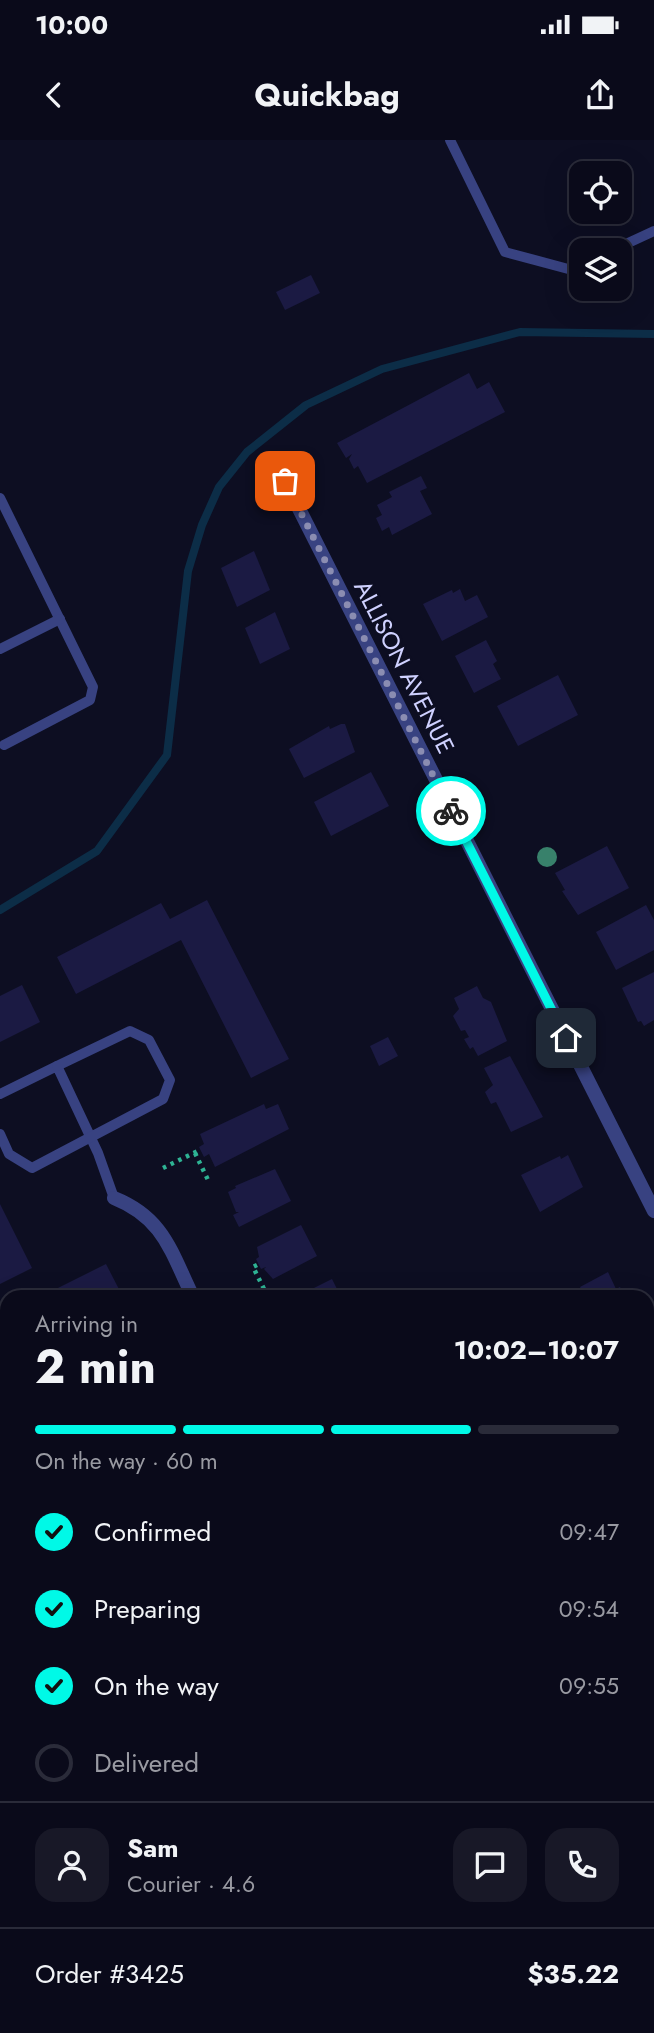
<!DOCTYPE html>
<html lang="en">
<head>
<meta charset="utf-8">
<style>
	body { margin:0; font-family:Jost,sans-serif; background:#181827; color:#f1f3f6; height:100vh; display:flex; flex-direction:column; font-size:26px; white-space:nowrap }
	* { box-sizing:border-box; margin:0 }
	p { font-size:23px; color:#999aa2 }
	.icon { flex:none; width:38px; height:38px; fill:none; stroke:currentColor; stroke-width:2; stroke-linecap:round; stroke-linejoin:round }
	.map { position:relative; flex:1; overflow:hidden }
	.side { position:absolute; left:0px; top:1150px; width:654px; height:744px; display:flex; flex-direction:column; background:#0a0a1a; border-radius:21px 21px 0 0; box-shadow:0 7px 28px #0002,0 0 0 2px #2a2b39 }
	.side>* { flex:none }
	.buttons { position:absolute; left:569px; top:21px; display:grid; gap:14px }
	.buttons a { display:grid; place-items:center; width:63px; height:63px; border-radius:14px; background:#0a0a1a; box-shadow:0 7px 28px #0002,0 0 0 2px #2a2b39; font-size:35px }
	.pin { position:absolute; display:grid; place-items:center; width:60px; height:60px; color:#fff; margin:-30px; border-radius:14px; box-shadow:0 4px 10px #0006 }
	.courier { position:absolute; display:grid; place-items:center; width:70px; height:70px; margin:-35px; border:5px solid #00f9e7; border-radius:50%; background:#fff; color:#222; box-shadow:0 2px 9px #0007 }
	.head em { font-style:normal; font-weight:700 }
	.head div { display:flex; flex-direction:column-reverse }
	.head { display:flex; align-items:center; justify-content:space-between; height:119px; padding:0 35px }
	h1 { font-size:46px; font-weight:700; line-height:52px }
	.bar { display:grid; grid-template-columns:repeat(4,1fr); gap:10px 7px; align-content:center; height:84px; padding:0 35px }
	.bar i { height:9px; border-radius:5px; background:#2a2b39 }
	.bar .on { background:#00f9e7 }
	.bar p { grid-column:span 4 }
	.line { display:flex; align-items:center; gap:18px; padding:0 35px; border-top:2px solid #2a2b39 }
	.line div { flex:1 }
	.round { display:grid; place-items:center; flex:none; width:74px; height:74px; border-radius:21px; background:#181827 }
	ol { padding:0 35px; list-style:none }
	li { display:flex; align-items:center; gap:21px; height:77px }
	li p { margin-inline-start:auto }
	li .icon { padding:7px; border-radius:50%; background:#00f9e7; color:#111; stroke-width:4 }
	li:last-child { color:#999aa2 }
	li i { width:38px; height:38px; border:4px solid #2a2b39; border-radius:50% }
	.status { display:flex; justify-content:space-between; align-items:center; height:49px; padding:0 35px; background:#0a0a1a; direction:ltr }
	.status svg { height:19px; fill:currentColor }
	header { display:flex; justify-content:space-between; align-items:center; height:91px; padding:0 35px; background:#0a0a1a; font-size:32px; font-weight:700 }
	.map>svg:first-child { display:block }
	.lines { fill:none; stroke-linecap:round; stroke-linejoin:round }
	.stream { stroke:#0c2d47; stroke-width:8 }
	.building { fill:#1b1a43 }
	.path { stroke:#2eb394; stroke-width:4.5; stroke-dasharray:3.5 5; stroke-linecap:butt }
	.lane { stroke:#384281; stroke-width:10 }
	.street { stroke:#384281; stroke-width:14 }
	.tree { fill:#38816b }
	.done { stroke:#8b8db2; stroke-width:7; stroke-dasharray:0 12.6 }
	.route { stroke:#00f9e7; stroke-width:9 }
	.labels { text-anchor:middle; stroke-width:5; stroke-linejoin:round; paint-order:stroke }
	.street-label { font-size:24px; fill:#cfd1ff; stroke:#0d0e22 }
</style>
</head>
<body>
<div class="status"><b>10:00</b><svg viewBox="0 0 49 12"><path d="M0 12V9h3v3zM5 12V6h3v6zM10 12V3h3v9zM15 12V0h3v12zM26 1h20v11H26zM47 4h2v5h-2z"/></svg></div>
<header><svg class="icon" aria-label="back" viewBox="0 0 24 24"><path d="M15 5l-7 7 7 7"/></svg>Quickbag<svg class="icon" aria-label="share" viewBox="0 0 24 24"><path d="M12 15V3M7 8l5-5 5 5M5 13v7h14v-7"/></svg></header>
<div class="map">
<svg width="654" height="1893" viewBox="0 0 654 1893">
	<rect width="100%" height="100%" fill="#0d0e22"/>
	<g class="lines">
		<!-- stream -->
		<polyline class="stream" points="0,770 97,711 167,615 188,431 202,385 219,347 247,312 306,265 382,229 520,192 654,194"/>
	</g>
	<!-- building -->
	<g class="building">
		<polygon points="311,135 320,153 285,170 276,152"/>
		<polygon points="469,233 477,249 489,242 505,272 367,343 358,326 354,329 349,319 352,314 346,318 337,303"/>
		<polygon points="421,336 427,348 420,351 432,374 392,395 389,387 382,391 376,378 382,375 377,365 392,357 389,352"/>
		<polygon points="254,411 270,450 237,467 221,428"/>
		<polygon points="460,449 465,461 477,455 488,477 442,501 423,464 452,450 453,453"/>
		<polygon points="275,472 290,509 260,524 245,488"/>
		<polygon points="486,500 497,521 493,524 501,539 474,553 455,516"/>
		<polygon points="558,535 578,575 518,606 497,566"/>
		<polygon points="341,584 345,584 355,612 304,638 289,609 329,586 330,589"/>
		<polygon points="371,632 389,666 331,696 314,662"/>
		<polygon points="607,706 629,748 578,775 562,751 565,750 555,733"/>
		<polygon points="207,760 289,919 251,938 181,800 76,854 57,817 161,763 170,779"/>
		<polygon points="646,765 654,780 654,810 616,830 596,792"/>
		<polygon points="654,832 654,880 644,886 641,881 638,882 622,848"/>
		<polygon points="22,845 40,882 0,902 0,856"/>
		<polygon points="477,846 483,858 491,862 507,901 478,916 473,907 470,909 464,899 469,897 465,890 461,891 453,876 459,869 454,858"/>
		<polygon points="388,897 398,916 379,926 370,906"/>
		<polygon points="510,916 543,977 511,992 496,962 491,964 485,952 493,945 484,928"/>
		<polygon points="264,964 266,969 278,964 289,989 215,1027 209,1014 204,1017 199,1007 204,1004 200,994"/>
		<polygon points="568,1015 583,1047 540,1072 521,1035 560,1016 561,1019"/>
		<polygon points="275,1029 291,1061 239,1087 233,1075 239,1072 236,1072 228,1052 236,1048 235,1046"/>
		<polygon points="0,1064 32,1128 0,1144"/>
		<polygon points="301,1085 317,1116 273,1139 264,1129 266,1127 261,1129 256,1119 259,1117 257,1107"/>
		<polygon points="106,1124 123,1157 53,1157 50,1152"/>
		<polygon points="608,1132 616,1149 620,1147 625,1156 585,1157 580,1147"/>
		<polygon points="332,1139 341,1157 296,1157"/>
		<polygon points="654,1254 654,1292 651,1294 648,1287 648,1258"/>
		<polygon points="7,1390 7,1435 0,1439 0,1394"/>
		<polygon points="0,1458 3,1463 7,1460 7,1504 0,1508"/>
		<polygon points="654,1808 654,1861 648,1865 648,1812"/>
		<polygon points="267,1886 311,1886 314,1893 270,1893"/>
	</g>
	<g class="lines">
		<!-- path -->
		<g class="path">
			<polyline points="195,1013 209,1042"/>
			<polyline points="163,1028 198,1011"/>
			<polyline points="257,1125 253,1127 266,1153"/>
		</g>
		<!-- lane -->
		<g class="lane">
			<polyline points="450,0 505,112 572,130 581,125"/>
			<polyline points="613,110 654,91"/>
			<polyline points="0,358 93,547 90,560 4,605"/>
			<polyline points="0,509 60,479"/>
			<polyline points="0,954 57,926 98,1013 114,1058"/>
			<polyline points="0,994 9,1014 32,1028 163,959 170,940 149,900 130,891 57,926"/>
		</g>
		<!-- street -->
		<g class="street">
			<polyline points="285,341 654,1071"/>
			<path d="M114,1058C164,1078 171,1112 193,1157"/>
			<polyline points="648,1430 654,1426"/>
			<polyline points="0,1675 7,1689"/>
			<polyline points="0,1756 7,1753"/>
			<polyline points="564,1886 567,1893"/>
			<polyline points="427,1893 440,1886"/>
		</g>
	</g>
	<!-- trees -->
	<circle class="tree" cx="547" cy="717" r="10"/>
	<g class="lines">
		<!-- done -->
		<polyline class="done" points="285,341 451,671"/>
		<!-- route -->
		<polyline class="route" points="451,671 566,898"/>
	</g>
	<g class="labels">
		<!-- street labels -->
		<g class="street-label">
			<text transform="translate(404 527) rotate(63)" y="8">ALLISON AVENUE</text>
		</g>
	</g>
</svg>
<div class="buttons">
<a><svg class="icon" aria-label="locate" viewBox="0 0 24 24"><circle cx="12" cy="12" r="6"/><path d="M12 2v4M12 18v4M2 12h4M18 12h4"/></svg></a>
<a><svg class="icon" aria-label="layers" viewBox="0 0 24 24"><path d="M12 4l9 5-9 5-9-5zM3 14l9 5 9-5"/></svg></a>
</div>
<div class="pin" style="left:285px;top:341px;background:#ea580c"><svg class="icon" aria-label="bag" viewBox="0 0 24 24"><path d="M5 8h14l-1 12H6zM9 8a3 3 0 0 1 6 0"/></svg></div>
<div class="pin" style="left:566px;top:898px;background:#1f2937"><svg class="icon" aria-label="home" viewBox="0 0 24 24"><path d="M3 11l9-7 9 7M6 9v11h12V9"/></svg></div>
<div class="courier" style="left:451px;top:671px"><svg class="icon" aria-label="bike" viewBox="0 0 24 24"><circle cx="6" cy="16" r="4"/><circle cx="18" cy="16" r="4"/><path d="M6 16l4-8h5l3 8M10 8l3 8H6M13 5h3"/></svg></div>
<section class="side">
<div class="head"><div><h1>2 min</h1><p>Arriving in</p></div><em>10:02–10:07</em></div>
<div class="bar"><i class="on"></i><i class="on"></i><i class="on"></i><i></i><p>On the way · 60 m</p></div>
<ol>
<li><svg class="icon" aria-label="check" viewBox="0 0 24 24"><path d="M5 12l5 5 9-10"/></svg>Confirmed<p>09:47</p></li>
<li><svg class="icon" aria-label="check" viewBox="0 0 24 24"><path d="M5 12l5 5 9-10"/></svg>Preparing<p>09:54</p></li>
<li><svg class="icon" aria-label="check" viewBox="0 0 24 24"><path d="M5 12l5 5 9-10"/></svg>On the way<p>09:55</p></li>
<li><i></i>Delivered</li>
</ol>
<div class="line" style="height:126px"><a class="round"><svg class="icon" aria-label="person" viewBox="0 0 24 24"><circle cx="12" cy="8" r="4"/><path d="M4 21q1-7 8-7t8 7"/></svg></a><div><b>Sam</b><p>Courier · 4.6</p></div><a class="round"><svg class="icon" aria-label="chat" viewBox="0 0 24 24"><path d="M4 5h16v11H9l-5 4z"/></svg></a><a class="round"><svg class="icon" aria-label="phone" viewBox="0 0 24 24"><path d="M5 4h4l2 5-3 2q2 4 5 5l2-3 5 2v4C11 20 4 13 5 4z"/></svg></a></div>
<div class="line" style="height:91px"><div>Order #3425</div><b>$35.22</b></div>
</section>
</div>
</body>
</html>
